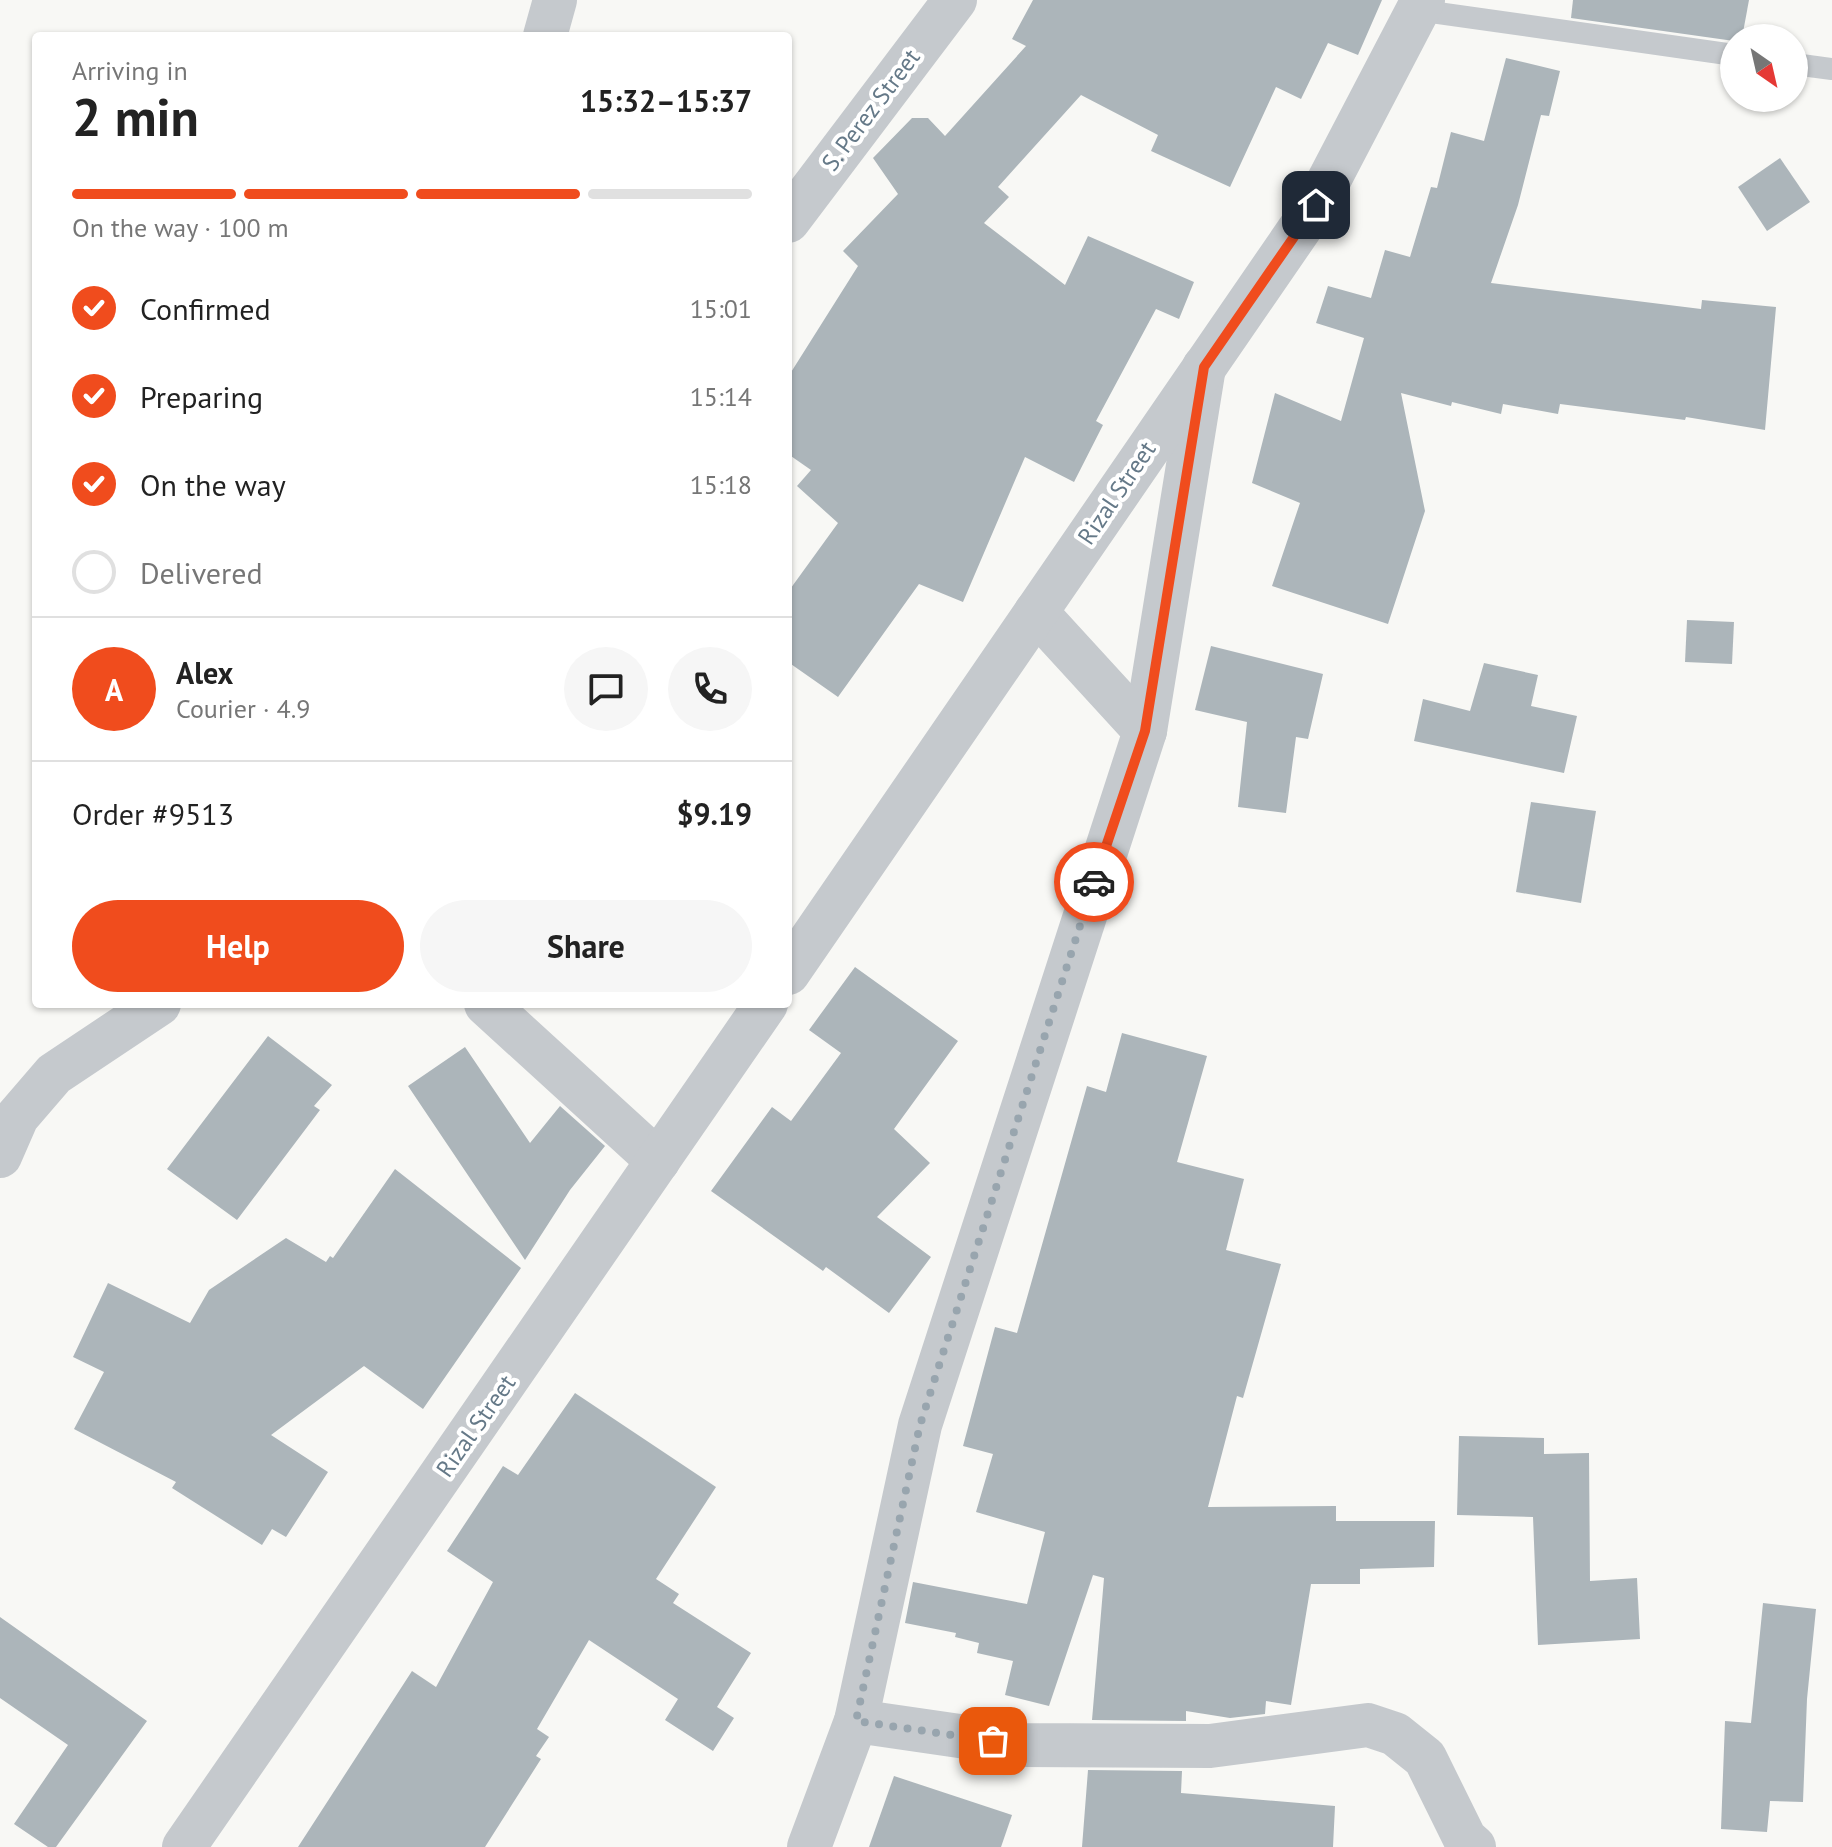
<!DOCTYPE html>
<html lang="en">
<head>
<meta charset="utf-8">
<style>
	body { margin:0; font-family:"PT Sans",sans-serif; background:#f6f6f6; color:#222; height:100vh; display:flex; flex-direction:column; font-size:30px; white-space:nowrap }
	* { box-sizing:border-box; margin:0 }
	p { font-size:26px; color:#767676 }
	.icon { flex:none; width:44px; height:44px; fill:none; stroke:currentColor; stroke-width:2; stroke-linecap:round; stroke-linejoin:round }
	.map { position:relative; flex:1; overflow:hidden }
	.drawer { position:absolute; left:32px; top:32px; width:760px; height:976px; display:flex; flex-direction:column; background:#fff; border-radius:8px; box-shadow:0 2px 6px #0004 }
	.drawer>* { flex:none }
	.needle { width:52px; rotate:146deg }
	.controls { position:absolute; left:1720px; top:24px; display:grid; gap:16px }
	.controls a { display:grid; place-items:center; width:88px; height:88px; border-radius:50%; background:#fff; box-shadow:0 2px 6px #0004; font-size:40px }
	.pin { position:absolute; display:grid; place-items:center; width:68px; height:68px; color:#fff; margin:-34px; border-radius:16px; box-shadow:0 4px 12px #0006 }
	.courier { position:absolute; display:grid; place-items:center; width:80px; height:80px; margin:-40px; border:6px solid #f04c1d; border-radius:50%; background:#fff; color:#222; box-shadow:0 2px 10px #0007 }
	.summary em { font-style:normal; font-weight:800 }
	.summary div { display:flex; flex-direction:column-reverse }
	.summary { display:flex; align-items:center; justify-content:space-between; height:136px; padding:0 40px }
	h1 { font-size:52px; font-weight:800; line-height:60px }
	.bar { display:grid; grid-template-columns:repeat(4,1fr); gap:12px 8px; align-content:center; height:96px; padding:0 40px }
	.bar i { height:10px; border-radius:6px; background:#e0e0e0 }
	.bar .active { background:#f04c1d }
	.bar p { grid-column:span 4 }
	.line { display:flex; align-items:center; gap:20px; padding:0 40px; border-top:2px solid #e0e0e0 }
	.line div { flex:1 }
	.round { display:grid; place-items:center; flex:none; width:84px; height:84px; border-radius:42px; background:#f6f6f6 }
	ol { padding:0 40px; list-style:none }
	li { display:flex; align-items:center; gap:24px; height:88px }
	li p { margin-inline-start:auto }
	li .icon { padding:8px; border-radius:50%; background:#f04c1d; color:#fff; stroke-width:4 }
	li:last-child { color:#767676 }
	li i { width:44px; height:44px; border:4px solid #e0e0e0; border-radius:50% }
	.action { display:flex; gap:16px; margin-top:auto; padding:16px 40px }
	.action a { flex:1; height:92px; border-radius:48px; background:#f04c1d; color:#fff; font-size:32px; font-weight:800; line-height:92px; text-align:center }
	.action a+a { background:#f6f6f6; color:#222 }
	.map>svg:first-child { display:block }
	.building { fill:#acb5ba }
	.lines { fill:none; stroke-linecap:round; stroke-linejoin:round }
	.service { stroke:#c5c9cd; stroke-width:22 }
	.minor { stroke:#c5c9cd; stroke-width:44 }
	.tertiary { stroke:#c5c9cd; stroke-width:44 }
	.done { stroke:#98a5ae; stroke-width:8; stroke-dasharray:0 14.4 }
	.route { stroke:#f04c1d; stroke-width:10 }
	.labels { text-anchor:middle; stroke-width:8; stroke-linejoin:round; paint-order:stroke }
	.street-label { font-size:24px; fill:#657988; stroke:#fff }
</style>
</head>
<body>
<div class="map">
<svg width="1832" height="1847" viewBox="0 0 1832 1847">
	<rect width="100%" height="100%" fill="#f8f8f5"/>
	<!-- building -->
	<g class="building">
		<polygon points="1033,0 1382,0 1358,55 1328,43 1301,99 1276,87 1230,187 1151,151 1158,135 1081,95 998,187 1009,197 984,223 1065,285 1088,236 1194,282 1179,319 1156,309 1096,421 1103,425 1074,482 1025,457 963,602 919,584 838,697 788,662 788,592 838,523 797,486 811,470 788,454 788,377 858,266 843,251 898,194 873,158 912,118 928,118 945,136 1026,46 1012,39"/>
		<polygon points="1573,0 1749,0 1742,38 1734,41 1571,18"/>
		<polygon points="1506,58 1560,71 1549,116 1541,115 1518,205 1491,283 1701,309 1702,300 1776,307 1765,430 1686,417 1685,420 1560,404 1558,414 1503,404 1501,414 1452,402 1451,406 1401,393 1425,511 1388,624 1272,586 1300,503 1252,483 1275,393 1341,421 1364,338 1316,323 1328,286 1371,298 1385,250 1410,257 1431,187 1437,188 1451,132 1484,141"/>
		<polygon points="1780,158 1810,202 1767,231 1738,187"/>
		<polygon points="1687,620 1734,622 1732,664 1685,662"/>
		<polygon points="1211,646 1323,674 1308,739 1296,737 1286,813 1238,807 1247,722 1195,710"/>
		<polygon points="1484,663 1538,675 1531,706 1577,716 1564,773 1414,741 1423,699 1470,711"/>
		<polygon points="1531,802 1596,811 1581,903 1516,892"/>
		<polygon points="855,967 958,1041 894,1129 930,1163 877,1217 931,1257 889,1313 826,1267 823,1271 711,1191 772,1107 791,1121 841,1053 809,1030"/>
		<polygon points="1122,1033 1207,1056 1177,1162 1244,1179 1226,1250 1281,1264 1243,1398 1237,1396 1208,1507 1336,1506 1336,1521 1435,1521 1434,1567 1360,1569 1360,1584 1311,1584 1291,1705 1266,1701 1265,1714 1230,1718 1186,1711 1186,1721 1092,1720 1104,1578 1093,1575 1049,1706 1005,1695 1013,1661 977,1653 979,1643 955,1637 956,1633 905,1623 913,1582 1027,1604 1045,1532 976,1512 993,1454 963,1446 995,1327 1017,1333 1087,1086 1106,1092"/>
		<polygon points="268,1036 332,1085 314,1106 320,1110 237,1220 167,1169"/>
		<polygon points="465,1047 530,1143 560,1106 605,1146 570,1190 525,1260 408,1086"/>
		<polygon points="395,1169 521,1268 423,1409 364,1366 271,1435 328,1472 286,1537 272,1529 262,1545 172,1488 176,1482 74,1429 104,1372 73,1357 108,1283 190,1323 209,1290 286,1238 326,1262 330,1256 333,1258"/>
		<polygon points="575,1393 716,1487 656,1579 679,1594 673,1603 751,1653 717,1707 734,1718 713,1751 665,1720 678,1699 589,1640 537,1729 549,1737 536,1756 541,1759 485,1847 298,1847 412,1671 436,1687 493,1582 447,1551 503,1466 518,1475"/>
		<polygon points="1459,1436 1544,1438 1544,1454 1589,1453 1590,1581 1637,1578 1640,1639 1538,1645 1533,1517 1457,1515"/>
		<polygon points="1763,1603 1816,1609 1807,1699 1803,1802 1770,1801 1767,1832 1721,1829 1725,1721 1751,1723"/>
		<polygon points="0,1617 147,1721 56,1847 48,1847 14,1824 68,1745 0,1698"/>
		<polygon points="1088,1770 1182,1771 1181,1793 1335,1806 1333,1847 1082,1847"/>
		<polygon points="894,1776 1012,1815 1001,1847 869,1847"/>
	</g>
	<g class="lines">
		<!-- service -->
		<g class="service">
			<polyline points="1417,10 1734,55"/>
			<polyline points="1794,64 1832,69"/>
		</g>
		<!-- minor -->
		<g class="minor">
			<polyline points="545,36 555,0"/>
			<polyline points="788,221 955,0"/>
			<polyline points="1145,731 1204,367"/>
			<polyline points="486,1004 658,1161"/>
			<polyline points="0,1156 17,1117 54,1074 159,1004"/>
			<polyline points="856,1721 1021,1745 1210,1746 1368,1725 1395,1734 1425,1758 1465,1839 1474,1847"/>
			<polyline points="809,1847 856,1721 920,1425 1145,731 1036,612"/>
		</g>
		<!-- tertiary -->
		<g class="tertiary">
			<polyline points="788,973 1316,205 1423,0"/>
			<polyline points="184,1847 766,1004"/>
		</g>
	</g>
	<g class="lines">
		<!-- done -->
		<polyline class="done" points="993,1741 856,1721 920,1425 1094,882"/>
		<!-- route -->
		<polyline class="route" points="1094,882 1145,731 1204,367 1316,205"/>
	</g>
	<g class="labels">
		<!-- street labels -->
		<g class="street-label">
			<text transform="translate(871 110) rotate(-53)" y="8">S. Perez Street</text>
			<text transform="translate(1117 493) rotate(-56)" y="8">Rizal Street</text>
			<text transform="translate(476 1426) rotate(-55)" y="8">Rizal Street</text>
		</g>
	</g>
</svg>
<div class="controls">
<a><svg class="needle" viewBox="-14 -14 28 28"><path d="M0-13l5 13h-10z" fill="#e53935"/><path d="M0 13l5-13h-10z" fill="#767676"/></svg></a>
</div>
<div class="pin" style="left:993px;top:1741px;background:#ea580c"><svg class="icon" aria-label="bag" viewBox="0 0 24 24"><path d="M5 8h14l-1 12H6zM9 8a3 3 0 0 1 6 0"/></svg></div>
<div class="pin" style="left:1316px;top:205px;background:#1f2937"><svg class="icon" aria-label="home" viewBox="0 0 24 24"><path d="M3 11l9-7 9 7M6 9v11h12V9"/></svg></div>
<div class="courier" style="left:1094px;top:882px"><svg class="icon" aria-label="car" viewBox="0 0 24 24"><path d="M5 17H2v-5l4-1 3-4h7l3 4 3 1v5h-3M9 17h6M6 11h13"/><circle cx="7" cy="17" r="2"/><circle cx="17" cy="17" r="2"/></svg></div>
<section class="drawer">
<div class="summary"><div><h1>2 min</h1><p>Arriving in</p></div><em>15:32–15:37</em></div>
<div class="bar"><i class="active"></i><i class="active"></i><i class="active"></i><i></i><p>On the way · 100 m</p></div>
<ol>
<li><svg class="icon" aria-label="check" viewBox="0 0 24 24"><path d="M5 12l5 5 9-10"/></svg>Confirmed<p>15:01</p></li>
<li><svg class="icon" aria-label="check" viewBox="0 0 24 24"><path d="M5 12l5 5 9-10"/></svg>Preparing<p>15:14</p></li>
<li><svg class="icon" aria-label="check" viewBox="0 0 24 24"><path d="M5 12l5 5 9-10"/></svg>On the way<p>15:18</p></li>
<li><i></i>Delivered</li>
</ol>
<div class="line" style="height:144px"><b class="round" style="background:#f04c1d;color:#fff">A</b><div><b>Alex</b><p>Courier · 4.9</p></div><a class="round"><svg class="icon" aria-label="chat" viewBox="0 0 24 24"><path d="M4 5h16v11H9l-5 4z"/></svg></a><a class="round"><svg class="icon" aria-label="phone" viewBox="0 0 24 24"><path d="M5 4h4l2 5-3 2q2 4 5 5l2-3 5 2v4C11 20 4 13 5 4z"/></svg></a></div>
<div class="line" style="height:104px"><div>Order #9513</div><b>$9.19</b></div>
<div class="action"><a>Help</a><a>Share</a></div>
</section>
</div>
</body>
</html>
